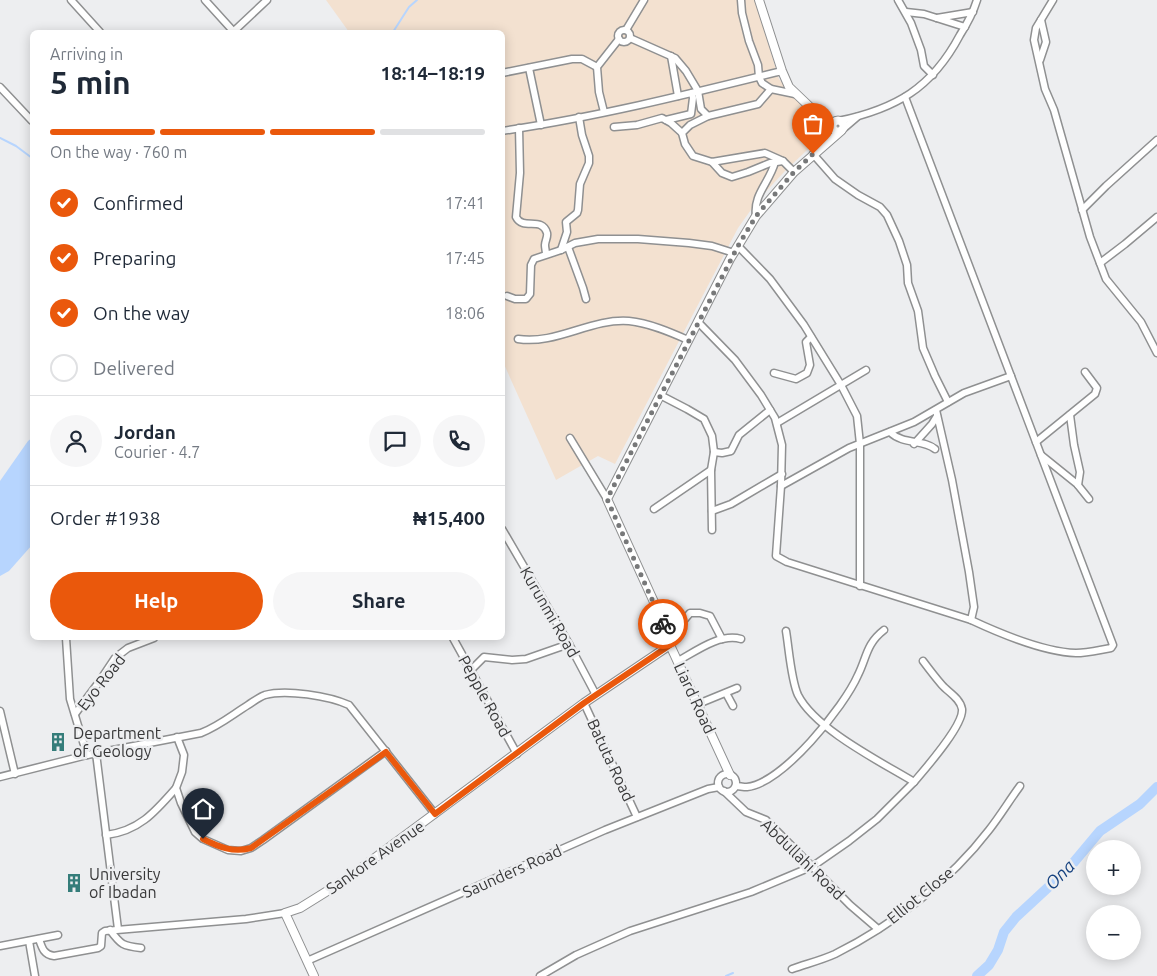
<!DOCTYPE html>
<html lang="en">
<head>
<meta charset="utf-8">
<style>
	body { margin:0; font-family:Ubuntu,sans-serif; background:#f6f6f7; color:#1f2937; height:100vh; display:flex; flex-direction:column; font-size:19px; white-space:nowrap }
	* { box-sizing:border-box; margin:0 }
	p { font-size:16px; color:#747a83 }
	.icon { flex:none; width:28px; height:28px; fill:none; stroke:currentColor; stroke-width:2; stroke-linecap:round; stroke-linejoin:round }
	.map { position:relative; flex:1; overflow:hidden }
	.sheet { position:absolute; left:30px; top:30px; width:475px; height:610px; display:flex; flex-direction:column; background:#fff; border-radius:8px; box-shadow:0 2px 12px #0003 }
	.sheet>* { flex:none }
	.fabs { position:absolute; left:1086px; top:840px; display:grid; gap:10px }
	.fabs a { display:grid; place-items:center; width:55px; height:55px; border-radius:50%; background:#fff; box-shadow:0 2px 12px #0003; font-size:25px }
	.pin { position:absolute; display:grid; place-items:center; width:42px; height:42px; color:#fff; margin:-51px -21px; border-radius:50% 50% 50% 0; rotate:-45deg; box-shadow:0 0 5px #0007 }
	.pin .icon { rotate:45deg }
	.courier { position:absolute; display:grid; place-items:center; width:50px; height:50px; margin:-25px; border:4px solid #ea580c; border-radius:50%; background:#fff; color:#222; box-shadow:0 1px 6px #0007 }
	.headline em { font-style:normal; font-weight:700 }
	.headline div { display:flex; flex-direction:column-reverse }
	.headline { display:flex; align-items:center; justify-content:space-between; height:85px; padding:0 20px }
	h1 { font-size:32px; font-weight:700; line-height:38px }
	.bar { display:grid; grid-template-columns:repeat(4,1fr); gap:8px 5px; align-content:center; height:60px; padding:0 20px }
	.bar i { height:6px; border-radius:4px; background:#e0e1e3 }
	.bar .on { background:#ea580c }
	.bar p { grid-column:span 4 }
	.line { display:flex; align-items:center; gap:12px; padding:0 20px; border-top:1px solid #e0e1e3 }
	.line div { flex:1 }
	.round { display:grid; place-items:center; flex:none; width:52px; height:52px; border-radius:26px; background:#f6f6f7 }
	ol { padding:0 20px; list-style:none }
	li { display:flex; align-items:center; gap:15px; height:55px }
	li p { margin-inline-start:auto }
	li .icon { padding:5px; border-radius:50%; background:#ea580c; color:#fff; stroke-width:4 }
	li:last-child { color:#747a83 }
	li i { width:28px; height:28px; border:2px solid #e0e1e3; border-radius:50% }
	.primary-button { display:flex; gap:10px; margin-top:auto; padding:10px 20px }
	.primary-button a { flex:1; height:58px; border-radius:30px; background:#ea580c; color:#fff; font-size:20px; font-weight:700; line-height:58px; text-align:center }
	.primary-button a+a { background:#f6f6f7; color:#1f2937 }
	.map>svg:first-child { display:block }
	.commercial { fill:#f3e1d0 }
	.water { fill:#b7d5fe }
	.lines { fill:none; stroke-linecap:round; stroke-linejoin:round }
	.stream { stroke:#b7d5fe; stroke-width:2 }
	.river { stroke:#b7d5fe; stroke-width:10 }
	.minor-casing { stroke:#8f9091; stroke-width:9 }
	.tertiary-casing { stroke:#8f9091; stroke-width:10 }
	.minor { stroke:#fff; stroke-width:6 }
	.tertiary { stroke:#fff; stroke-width:8 }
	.done { stroke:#777879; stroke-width:5; stroke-dasharray:0 9 }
	.route { stroke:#ea580c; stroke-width:6 }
	.labels { text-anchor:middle; stroke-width:5; stroke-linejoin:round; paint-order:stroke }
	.street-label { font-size:16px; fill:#383839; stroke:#edeef0 }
	.poi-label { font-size:16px; fill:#383839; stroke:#edeef0; text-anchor:start }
	.water-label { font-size:18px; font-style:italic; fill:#174380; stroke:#edeef0 }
</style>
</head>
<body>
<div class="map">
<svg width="1157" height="976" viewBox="0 0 1157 976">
	<rect width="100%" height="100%" fill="#edeef0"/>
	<!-- commercial -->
	<polygon class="commercial" points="326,0 755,0 779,79 798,101 826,125 826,132 785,171 758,200 738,228 615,464 598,456 556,480 503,362 502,32 349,32"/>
	<!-- water -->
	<polygon class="water" points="32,438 32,545 9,571 0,576 0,481 28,441"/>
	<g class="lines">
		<!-- stream -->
		<g class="stream">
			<polyline points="393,32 409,7 417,0"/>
			<polyline points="0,138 16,146 32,158"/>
			<polyline points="726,976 733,973"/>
		</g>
		<!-- river -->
		<polyline class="river" points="977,976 989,965 998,950 1004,932 1016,917 1069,868 1100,831 1140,804 1157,787"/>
		<!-- minor casing -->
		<g class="minor-casing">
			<g id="minor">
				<polyline points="71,0 100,32"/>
				<polyline points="205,0 234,32"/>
				<polyline points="741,0 742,13 749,41 758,65 759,77 762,83 771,89 795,94"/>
				<polyline points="898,0 911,23 921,50 924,66 933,75"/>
				<polyline points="1053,0 1036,28 1034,40 1045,89 1054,110 1090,237 1106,279 1141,322 1157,353"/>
				<polyline points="906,12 924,14 965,27"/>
				<polyline points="937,18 973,12"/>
				<circle cx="624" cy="36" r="6"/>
				<polyline points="626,30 644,0"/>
				<polyline points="233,32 267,0"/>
				<polyline points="630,38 675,58 686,71 698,91 701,109 708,116"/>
				<polyline points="671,56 678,96"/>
				<polyline points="1040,60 1046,42 1041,20"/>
				<polyline points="529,68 541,125"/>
				<polyline points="502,73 572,59 582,59 597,67"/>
				<polyline points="0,87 32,121"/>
				<polyline points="771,89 758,104 708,116 690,125 682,133 685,144 693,156 712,162 765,153 783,161 794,172"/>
				<path d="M905,97L1113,645L1111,648C1099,650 1087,653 1076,653C1043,652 1001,634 971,620"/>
				<polyline points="604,112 599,92 597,67 619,39"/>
				<polyline points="666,120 691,114 693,98 692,93"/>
				<path d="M838,121C896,109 932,88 960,35C967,24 973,13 977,0"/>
				<polyline points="614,127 637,125 662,118 671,123 682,133"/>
				<path d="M519,128L520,173L516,217C523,231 542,216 547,233C548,237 545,241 545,245C545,248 546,251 546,254"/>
				<polyline points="843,129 857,117"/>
				<path d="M502,131C597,117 689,94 782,71"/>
				<polyline points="813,154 835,179 858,195 880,207 887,215 899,241 907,265 908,283 918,311 923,348 935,376 948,402"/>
				<polyline points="712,162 722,173 732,177 748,172 770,163 783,161"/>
				<polyline points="1082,210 1106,186 1157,140"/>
				<path d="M756,216C753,194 770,182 775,162"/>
				<polyline points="738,246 770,279 804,325 841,385 857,416 860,444 860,586"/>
				<polyline points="568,247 583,288 586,299"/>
				<polyline points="561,250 567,232 566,222 577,213 578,210 580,184 589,163 589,156 582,135 579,117"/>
				<polyline points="1100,263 1125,244 1157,217"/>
				<polyline points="507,296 515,299 526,299 530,294 531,265 534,259 561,250 575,243 598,239 638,239 689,243 712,246 734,253"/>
				<polyline points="698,322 735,360 761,395 775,418 782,445 781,486 776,556 787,562 971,620 974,607 969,572 952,480 936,410"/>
				<path d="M518,339C556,345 591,318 629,321C649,323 670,332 688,340"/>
				<polyline points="774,373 796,379 807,373 810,365 806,342 811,337"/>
				<polyline points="660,395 687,409 704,419 712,436 714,452 711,470 712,530"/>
				<polyline points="1070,415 1074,445 1080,472 1078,485"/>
				<polyline points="777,423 866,370"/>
				<path d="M890,432C903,445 923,439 935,449"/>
				<polyline points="570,438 607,499"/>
				<polyline points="1036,442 1095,394 1097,388 1085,372"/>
				<polyline points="914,444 932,424 937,416"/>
				<polyline points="714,452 722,453 731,451 739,435 770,410"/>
				<polyline points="1041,455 1077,484 1089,499"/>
				<polyline points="781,486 849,448 914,422 964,393 1011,376"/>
				<polyline points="654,509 711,470"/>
				<polyline points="712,511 731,504 782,474"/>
				<polyline points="502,529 569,644 596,695"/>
				<polyline points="667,635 678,627 690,613 700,613 710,616 722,639"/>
				<polyline points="66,638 70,699 87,755"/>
				<polyline points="453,638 517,754"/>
				<path d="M678,661C696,651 720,633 741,639"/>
				<polyline points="471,670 484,657 512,660 526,659 569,644"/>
				<polyline points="726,693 733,706"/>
				<polyline points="584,703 637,817"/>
				<polyline points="698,704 737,688"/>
				<polyline points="0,711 15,774"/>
				<polyline points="75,714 99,682 115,658 128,648 154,638"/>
				<polyline points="177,737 184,755 182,772 176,788 181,803 195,832 203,839 228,850 241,851 251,848 263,840 386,751"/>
				<polyline points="96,753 118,929"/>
				<circle cx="727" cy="783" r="9"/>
				<path d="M0,777L87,755L201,733C219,726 232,715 248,705C253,702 259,697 265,695C286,689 329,696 349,705L435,814"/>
				<path d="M914,782C925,769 964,725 962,709C960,698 948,692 942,685C935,677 929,669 923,661"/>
				<path d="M736,786C739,786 743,787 747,787C783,783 844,707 858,675C867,657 866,644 884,630"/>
				<polyline points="724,791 746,812 766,820 850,905 878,929"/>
				<path d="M106,835C139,831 155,812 176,788"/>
				<path d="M110,930C121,945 123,946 141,948"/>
				<path d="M39,939C42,948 44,955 54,956L98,948L101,946L102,933L105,931L246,919L285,913"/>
				<polyline points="29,941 35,976"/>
				<polyline points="0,946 58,935"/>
				<polyline points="307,961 605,830 708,789 719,787"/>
				<path d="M792,969C806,964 822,960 835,954C893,925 950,881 989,830C1000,816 1009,801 1020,786"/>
				<path d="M540,976L576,955L630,931L751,892L813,866L849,841L877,819L914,782C881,762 815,729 798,695C791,680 789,649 786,631"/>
			</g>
		</g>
		<!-- tertiary casing -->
		<g class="tertiary-casing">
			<g id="tertiary">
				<polyline points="759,0 782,71 789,87 832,128"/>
				<circle cx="838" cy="126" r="5.5"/>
				<polyline points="730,775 670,645 659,613 607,499 730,259 756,216 794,172 841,131"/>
				<polyline points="314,976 285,913 300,908 345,880 584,703 670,645"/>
			</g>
		</g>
		<!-- minor -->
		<use href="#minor" class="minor"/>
		<!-- tertiary -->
		<use href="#tertiary" class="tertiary"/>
	</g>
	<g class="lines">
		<!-- done -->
		<polyline class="done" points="663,624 607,499 738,246 756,216 794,172 813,154"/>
		<!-- route -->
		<path class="route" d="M203,839C219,847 233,853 251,848L386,752L435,814L584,703L670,645L663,624"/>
	</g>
	<!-- icons -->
	<defs>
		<g id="building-bare" transform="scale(1.5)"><path d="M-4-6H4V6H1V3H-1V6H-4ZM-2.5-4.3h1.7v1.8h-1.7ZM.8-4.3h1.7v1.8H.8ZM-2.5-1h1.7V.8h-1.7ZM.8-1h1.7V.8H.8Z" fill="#357d7a" stroke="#edeef0" stroke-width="2.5" paint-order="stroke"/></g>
	</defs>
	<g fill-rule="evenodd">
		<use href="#building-bare" x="58" y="742"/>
		<use href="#building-bare" x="74" y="883"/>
	</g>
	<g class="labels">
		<!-- street labels -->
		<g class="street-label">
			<text transform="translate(550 612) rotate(60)" y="6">Kurunmi Road</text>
			<text transform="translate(101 682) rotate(-52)" y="6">Eyo Road</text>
			<text transform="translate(485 696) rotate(61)" y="6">Pepple Road</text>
			<text transform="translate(695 698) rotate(65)" y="6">Liard Road</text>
			<text transform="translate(611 760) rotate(65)" y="6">Batuta Road</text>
			<text transform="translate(375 857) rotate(-35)" y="6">Sankore Avenue</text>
			<text transform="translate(803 859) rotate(44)" y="6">Abdullahi Road</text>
			<text transform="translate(512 871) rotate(-24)" y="6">Saunders Road</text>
			<text transform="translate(920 895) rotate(-39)" y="6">Elliot Close</text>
		</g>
		<!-- poi labels -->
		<g class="poi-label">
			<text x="73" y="739">Department<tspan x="73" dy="18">of Geology</tspan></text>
			<text x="89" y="880">University<tspan x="89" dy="18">of Ibadan</tspan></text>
		</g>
		<!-- water labels -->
		<g class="water-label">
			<text transform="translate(1060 875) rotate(-45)" y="6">Ona</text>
		</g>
	</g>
</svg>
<div class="fabs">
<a>+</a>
<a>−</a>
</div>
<div class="pin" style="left:813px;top:154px;background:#ea580c"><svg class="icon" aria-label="bag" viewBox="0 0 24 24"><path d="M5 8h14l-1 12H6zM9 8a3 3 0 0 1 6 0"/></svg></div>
<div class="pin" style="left:203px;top:839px;background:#1f2937"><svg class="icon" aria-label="home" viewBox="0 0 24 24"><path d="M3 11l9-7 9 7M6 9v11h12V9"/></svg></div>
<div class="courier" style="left:663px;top:624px"><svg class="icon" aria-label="bike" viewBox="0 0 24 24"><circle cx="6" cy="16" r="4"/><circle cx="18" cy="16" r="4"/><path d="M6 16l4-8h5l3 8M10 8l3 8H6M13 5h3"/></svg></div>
<section class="sheet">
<div class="headline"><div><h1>5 min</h1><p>Arriving in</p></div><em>18:14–18:19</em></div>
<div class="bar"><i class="on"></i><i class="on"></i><i class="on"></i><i></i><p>On the way · 760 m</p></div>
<ol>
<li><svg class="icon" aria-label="check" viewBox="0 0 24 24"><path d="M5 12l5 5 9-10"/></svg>Confirmed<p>17:41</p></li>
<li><svg class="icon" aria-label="check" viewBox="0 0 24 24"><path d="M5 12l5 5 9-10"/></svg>Preparing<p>17:45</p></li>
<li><svg class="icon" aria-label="check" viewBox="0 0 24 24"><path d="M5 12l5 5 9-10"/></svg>On the way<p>18:06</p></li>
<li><i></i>Delivered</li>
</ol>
<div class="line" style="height:90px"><a class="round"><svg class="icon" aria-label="person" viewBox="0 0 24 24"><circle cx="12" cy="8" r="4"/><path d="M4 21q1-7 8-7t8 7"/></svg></a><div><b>Jordan</b><p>Courier · 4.7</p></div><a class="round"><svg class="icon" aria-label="chat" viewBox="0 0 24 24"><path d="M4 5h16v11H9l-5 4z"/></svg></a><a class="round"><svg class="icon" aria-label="phone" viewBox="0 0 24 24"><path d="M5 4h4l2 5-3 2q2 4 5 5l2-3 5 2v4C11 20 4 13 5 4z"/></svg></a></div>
<div class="line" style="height:65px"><div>Order #1938</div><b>₦15,400</b></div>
<div class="primary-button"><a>Help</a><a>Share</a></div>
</section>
</div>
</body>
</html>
